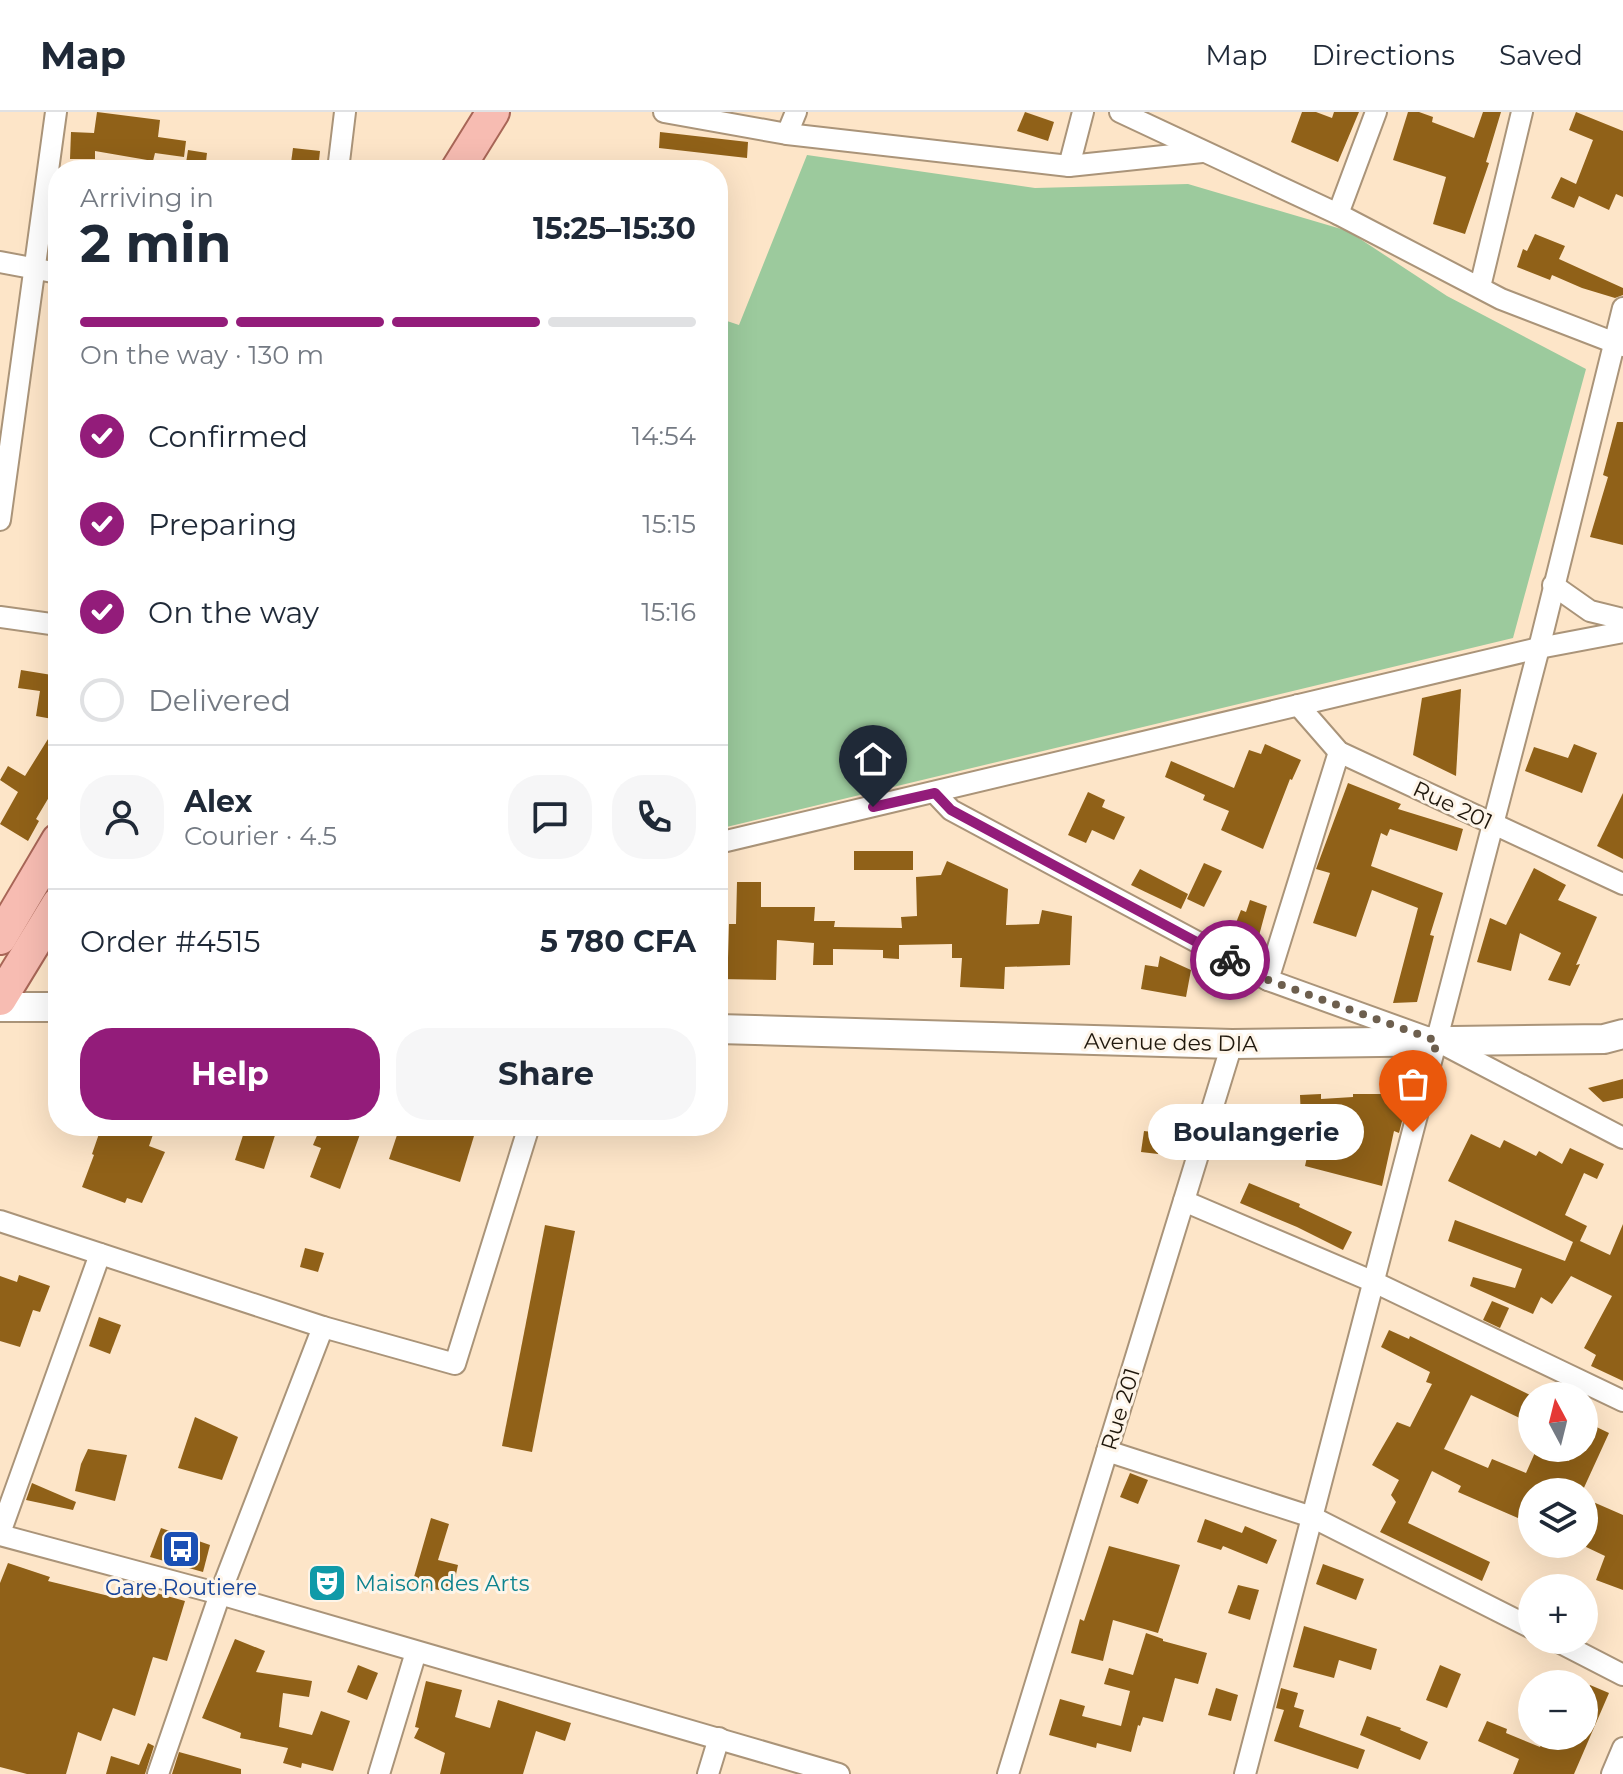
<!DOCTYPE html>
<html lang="en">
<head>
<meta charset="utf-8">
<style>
	body { margin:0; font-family:Montserrat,sans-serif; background:#f6f6f7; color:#1f2937; height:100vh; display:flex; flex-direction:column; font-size:30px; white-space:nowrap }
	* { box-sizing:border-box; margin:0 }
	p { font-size:26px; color:#747a83 }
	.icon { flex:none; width:44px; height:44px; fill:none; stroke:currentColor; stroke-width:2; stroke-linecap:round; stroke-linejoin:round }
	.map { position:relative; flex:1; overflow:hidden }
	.details { position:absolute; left:48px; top:48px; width:680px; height:976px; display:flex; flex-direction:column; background:#fff; border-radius:32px; box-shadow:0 8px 32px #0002 }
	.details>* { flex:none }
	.needle { width:52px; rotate:353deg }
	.fabs { position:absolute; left:1518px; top:1270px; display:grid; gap:16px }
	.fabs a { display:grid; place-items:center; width:80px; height:80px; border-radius:50%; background:#fff; box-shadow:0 8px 32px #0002; font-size:40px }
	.pin { position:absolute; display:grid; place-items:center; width:68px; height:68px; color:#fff; margin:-82px -34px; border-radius:50% 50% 50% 0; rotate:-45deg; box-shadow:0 0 8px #0007 }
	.pin .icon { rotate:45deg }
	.courier { position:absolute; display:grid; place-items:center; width:80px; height:80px; margin:-40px; border:6px solid #931c7a; border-radius:50%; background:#fff; color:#222; box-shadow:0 2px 10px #0007 }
	.bubble { position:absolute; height:56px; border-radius:28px; background:#fff; box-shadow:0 8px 32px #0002; font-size:26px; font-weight:700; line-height:56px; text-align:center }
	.summary em { font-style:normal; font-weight:700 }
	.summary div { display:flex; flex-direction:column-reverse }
	.summary { display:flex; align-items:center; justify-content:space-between; height:136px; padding:0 32px }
	h1 { font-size:52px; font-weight:700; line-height:60px }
	.bar { display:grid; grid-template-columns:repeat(4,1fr); gap:12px 8px; align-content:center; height:96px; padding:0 32px }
	.bar i { height:10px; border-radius:6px; background:#e0e1e3 }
	.bar .on { background:#931c7a }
	.bar p { grid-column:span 4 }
	.line { display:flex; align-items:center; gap:20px; padding:0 32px; border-top:2px solid #e0e1e3 }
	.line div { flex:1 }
	.round { display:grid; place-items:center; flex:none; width:84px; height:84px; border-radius:32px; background:#f6f6f7 }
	ol { padding:0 32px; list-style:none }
	li { display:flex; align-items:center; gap:24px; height:88px }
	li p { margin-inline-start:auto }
	li .icon { padding:8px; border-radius:50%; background:#931c7a; color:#fff; stroke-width:4 }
	li:last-child { color:#747a83 }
	li i { width:44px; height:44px; border:4px solid #e0e1e3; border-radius:50% }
	.primary-button { display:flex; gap:16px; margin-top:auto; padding:16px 32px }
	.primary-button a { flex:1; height:92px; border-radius:32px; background:#931c7a; color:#fff; font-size:32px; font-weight:700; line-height:92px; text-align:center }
	.primary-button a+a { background:#f6f6f7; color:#1f2937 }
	header { display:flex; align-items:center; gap:48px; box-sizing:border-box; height:112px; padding:0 40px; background:#fff; border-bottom:2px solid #e0e1e3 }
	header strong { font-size:38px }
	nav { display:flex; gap:44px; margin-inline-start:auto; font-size:28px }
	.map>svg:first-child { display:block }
	.green { fill:#9cca9d }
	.building { fill:#906118 }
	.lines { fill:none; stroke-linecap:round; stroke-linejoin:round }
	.street-casing { stroke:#aa9479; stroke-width:24 }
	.secondary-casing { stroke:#aa9479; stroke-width:32 }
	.primary-casing { stroke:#a86657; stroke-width:36 }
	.street { stroke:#fff; stroke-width:20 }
	.secondary { stroke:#fff; stroke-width:28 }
	.primary { stroke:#f7bcb2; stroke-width:32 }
	.done { stroke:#6d5f4e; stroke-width:8; stroke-dasharray:0 14.4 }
	.route { stroke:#931c7a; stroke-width:10 }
	.labels { text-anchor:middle; stroke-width:6; stroke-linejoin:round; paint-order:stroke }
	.street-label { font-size:22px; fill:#1f170c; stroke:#fef5e9 }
	.culture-label { font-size:22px; fill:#0d838f; stroke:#fef5e9; text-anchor:start }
	.transit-label { font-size:22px; fill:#164399; stroke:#fef5e9 }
</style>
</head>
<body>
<header>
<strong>Map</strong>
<nav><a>Map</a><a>Directions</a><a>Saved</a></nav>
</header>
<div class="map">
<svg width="1623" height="1662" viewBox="0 0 1623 1662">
	<rect width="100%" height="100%" fill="#fde5c8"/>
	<!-- green -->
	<polygon class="green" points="807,43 1035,76 1188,72 1348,119 1447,184 1586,257 1513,526 718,717 718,206 739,213"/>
	<!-- building -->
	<g class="building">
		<polygon points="97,0 160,8 158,25 186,29 184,45 155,41 153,49 95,39 95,47 70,47 71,20 94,21"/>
		<polygon points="1025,0 1054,10 1048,29 1017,19"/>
		<polygon points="1302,0 1316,0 1332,6 1334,0 1359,0 1338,50 1291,30"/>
		<polygon points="1408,0 1419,0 1433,5 1432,10 1474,26 1483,0 1501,0 1486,50 1489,51 1465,122 1433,112 1446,65 1393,48"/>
		<polygon points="1576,0 1623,19 1623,85 1616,82 1609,98 1579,84 1574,96 1551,86 1561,65 1576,72 1593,28 1569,18"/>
		<polygon points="660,20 748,30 747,46 659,36"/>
		<polygon points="293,36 320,39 318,58 290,58"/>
		<polygon points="188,38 207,41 205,58 185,58"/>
		<polygon points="1535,122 1565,134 1559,147 1623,176 1623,183 1615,186 1582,176 1552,163 1550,168 1517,155 1523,137 1527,139"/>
		<polygon points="1617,310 1623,310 1623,433 1590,425 1608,365 1603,363"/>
		<polygon points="21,558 58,564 58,608 36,604 40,579 18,576"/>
		<polygon points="1461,577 1456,664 1413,643 1422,586"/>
		<polygon points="58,611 58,670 36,707 39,709 28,729 0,712 18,680 0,668 8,654 25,664"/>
		<polygon points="1265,632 1301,648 1292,668 1290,667 1263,737 1221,718 1229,699 1203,688 1205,683 1165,665 1171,649 1234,676 1249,638 1261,642"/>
		<polygon points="1574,632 1597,641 1582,681 1525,659 1534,635 1568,646"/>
		<polygon points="1348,671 1401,692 1398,697 1463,717 1457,739 1390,717 1387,724 1381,721 1371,754 1443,781 1430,823 1434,824 1417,890 1393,891 1418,796 1372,778 1356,825 1313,811 1330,761 1316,757"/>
		<polygon points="1088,680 1105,688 1102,695 1125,705 1114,728 1092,718 1086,731 1068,723"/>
		<polygon points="1623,681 1623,747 1597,734"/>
		<rect x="854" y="739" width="59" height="19"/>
		<polygon points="947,749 1008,777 1006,813 1039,812 1042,798 1072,804 1070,853 1005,855 1004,877 960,875 962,846 952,846 952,832 899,833 899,847 883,846 883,838 833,837 833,853 813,853 814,831 777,828 776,868 718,867 718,846 728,846 729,812 736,812 737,770 761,770 761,795 815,795 814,809 835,809 834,815 902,816 901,805 917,804 916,765 941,763"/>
		<polygon points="1204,751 1222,759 1204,795 1187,787"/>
		<polygon points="1534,756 1566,773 1558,788 1597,805 1576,853 1580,852 1570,874 1548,868 1561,841 1520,821 1511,859 1477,850 1490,806 1506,813"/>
		<polygon points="1140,757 1188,782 1181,797 1131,773"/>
		<polygon points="1250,788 1267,794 1257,831 1232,821 1241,798 1246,800"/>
		<polygon points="1160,844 1191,858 1186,885 1141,877 1145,853 1158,855"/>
		<polygon points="1623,967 1623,986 1603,990 1588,976"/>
		<polygon points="1321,982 1321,987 1353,985 1353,982 1391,982 1391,990 1407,990 1399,1021 1394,1019 1382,1074 1305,1054 1315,1009 1301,1008 1300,983"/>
		<polygon points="118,1014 156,1014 149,1034 165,1040 142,1091 127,1086 125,1091 82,1075 94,1043 92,1042 101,1016 116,1021"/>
		<polygon points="246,1014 278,1014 264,1057 235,1048"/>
		<polygon points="321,1014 363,1014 340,1077 310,1065 321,1036 313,1033"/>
		<polygon points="400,1014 477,1014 460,1070 389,1047"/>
		<polygon points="1144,1019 1161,1021 1158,1042 1141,1040"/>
		<polygon points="1471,1022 1500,1036 1504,1028 1536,1044 1539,1039 1562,1052 1570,1036 1604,1052 1597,1067 1584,1061 1565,1103 1587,1114 1580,1129 1610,1143 1623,1112 1623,1269 1591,1254 1596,1243 1584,1236 1612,1184 1571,1164 1552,1192 1541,1185 1533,1202 1470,1174 1473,1165 1515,1176 1522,1157 1448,1129 1455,1108 1565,1149 1573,1130 1448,1069"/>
		<polygon points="1249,1071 1300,1092 1299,1095 1352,1120 1343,1138 1297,1115 1240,1091"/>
		<polygon points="545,1113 575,1119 532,1340 502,1334"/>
		<polygon points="305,1136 324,1141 318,1160 300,1155"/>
		<polygon points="19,1163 50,1174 40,1200 33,1198 20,1235 0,1229 0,1164 17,1170"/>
		<polygon points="1492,1189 1509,1196 1500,1216 1483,1208"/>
		<polygon points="99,1205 121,1213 110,1242 89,1234"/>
		<polygon points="1389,1218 1409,1227 1410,1224 1532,1284 1532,1297 1526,1309 1471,1283 1444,1337 1488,1356 1492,1347 1526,1361 1537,1336 1569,1349 1575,1336 1584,1336 1584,1309 1609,1321 1582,1380 1532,1380 1532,1412 1458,1380 1461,1374 1432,1359 1408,1411 1490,1450 1482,1469 1380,1420 1396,1390 1391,1383 1399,1368 1372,1353 1397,1310 1410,1315 1432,1272 1426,1270 1430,1260 1381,1235"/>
		<polygon points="195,1305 238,1325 222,1368 178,1356"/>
		<polygon points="88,1337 127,1343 115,1389 75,1379 81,1352"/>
		<polygon points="1130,1361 1148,1368 1138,1392 1120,1385"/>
		<polygon points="32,1371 76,1390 73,1398 26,1388"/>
		<polygon points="1584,1386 1623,1403 1623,1478 1596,1468 1605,1444 1584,1434"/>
		<polygon points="431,1406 449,1412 438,1448 458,1453 452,1481 412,1472"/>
		<polygon points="1205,1407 1242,1421 1245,1414 1277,1428 1267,1452 1223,1434 1221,1438 1197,1430"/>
		<polygon points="161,1416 210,1433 203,1460 150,1445"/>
		<polygon points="1109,1434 1180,1453 1158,1521 1113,1508 1103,1549 1071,1541 1080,1507 1084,1509"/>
		<polygon points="8,1451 50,1465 48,1469 109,1484 110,1480 115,1481 120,1471 185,1489 167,1549 153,1545 135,1604 113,1596 101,1629 78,1620 66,1662 27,1662 0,1655 0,1471"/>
		<polygon points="1323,1452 1364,1467 1356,1488 1316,1472"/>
		<polygon points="1238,1473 1259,1478 1250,1508 1228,1501"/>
		<polygon points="1304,1514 1377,1537 1371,1558 1339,1548 1334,1566 1293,1555"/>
		<polygon points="1146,1521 1163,1527 1163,1529 1207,1541 1198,1572 1175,1566 1163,1610 1143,1605 1140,1614 1138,1613 1131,1640 1097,1631 1096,1636 1049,1623 1060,1587 1085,1594 1082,1604 1121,1614 1130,1579 1104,1572 1109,1556 1133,1563"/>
		<polygon points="235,1527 265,1539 256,1560 312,1569 309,1585 283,1581 279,1615 312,1623 321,1599 350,1609 333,1659 302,1651 301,1656 283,1651 288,1636 240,1626 241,1621 202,1606"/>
		<polygon points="358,1553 378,1561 367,1588 347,1580"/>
		<polygon points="1440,1553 1461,1562 1447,1596 1426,1588"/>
		<polygon points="426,1569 462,1578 455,1605 490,1616 498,1588 571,1611 565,1629 536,1619 523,1662 440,1662 445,1641 414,1626 419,1616 415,1615"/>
		<polygon points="1590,1573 1609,1581 1574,1662 1513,1662 1519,1647 1478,1629 1487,1609 1507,1617 1506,1621 1540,1635 1546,1624 1584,1624 1584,1587"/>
		<polygon points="1216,1576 1238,1583 1231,1609 1208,1603"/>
		<polygon points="1281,1576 1298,1581 1294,1595 1304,1598 1299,1615 1365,1638 1358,1657 1274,1629 1284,1598 1276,1596"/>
		<polygon points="1367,1604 1401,1616 1400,1618 1428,1630 1420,1648 1360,1623"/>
		<polygon points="148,1631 154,1634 145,1662 106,1662 111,1644 139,1653"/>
		<polygon points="179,1640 241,1657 241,1662 172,1662"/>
	</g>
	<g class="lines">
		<!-- street casing -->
		<g class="street-casing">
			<g id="street">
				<polyline points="664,0 787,22 1069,54 1202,40"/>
				<polyline points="1120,0 1338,102 1501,187 1623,234"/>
				<polyline points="787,22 796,0"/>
				<polyline points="1069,54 1083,0"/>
				<polyline points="338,58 345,0"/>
				<polyline points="1338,102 1376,0"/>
				<polyline points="0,150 58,161"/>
				<polyline points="1480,175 1522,0"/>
				<polyline points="0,408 56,0"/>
				<polyline points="1553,473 1590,499 1623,507"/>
				<polyline points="0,505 58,513"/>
				<polyline points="1298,593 1339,640 1623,772"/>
				<polyline points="935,681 951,698 1268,868 1437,929 1623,1026"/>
				<polyline points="718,731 1539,536 1623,520"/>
				<polyline points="1268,868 1339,640"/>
				<polyline points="1184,1089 1374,1170 1623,1289"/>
				<polyline points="0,1109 323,1215 455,1252 529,1014"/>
				<polyline points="1107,1339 1312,1405 1532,1516"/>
				<polyline points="0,1421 100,1142"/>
				<polyline points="0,1423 220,1482 839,1662"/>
				<polyline points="1555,1528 1623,1563"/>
				<polyline points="158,1662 220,1482 323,1215"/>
				<polyline points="379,1662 416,1540"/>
				<polyline points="708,1662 719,1626"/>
				<polyline points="1008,1662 1232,932"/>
				<polyline points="1245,1662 1539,536 1623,196"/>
				<polyline points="1612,1662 1623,1636"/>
			</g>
		</g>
		<!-- secondary casing -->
		<g class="secondary-casing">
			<g id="secondary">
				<polyline points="0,895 58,895"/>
				<polyline points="718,917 1232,932 1604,927 1623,922"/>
			</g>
		</g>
		<!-- primary casing -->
		<g class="primary-casing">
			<g id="primary">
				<polyline points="457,58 493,0"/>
				<polyline points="0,826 58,728"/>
				<polyline points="0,887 58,792"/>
			</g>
		</g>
		<!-- street -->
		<use href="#street" class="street"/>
		<!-- secondary -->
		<use href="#secondary" class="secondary"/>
		<!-- primary -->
		<use href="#primary" class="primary"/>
	</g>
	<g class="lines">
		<!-- done -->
		<polyline class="done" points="1230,848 1268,868 1437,929 1413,1020"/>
		<!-- route -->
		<polyline class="route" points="873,695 935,681 951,698 1230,848"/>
	</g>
	<!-- icons -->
	<defs>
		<g id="bus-square" transform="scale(2)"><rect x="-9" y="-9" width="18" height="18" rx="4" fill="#1a4fb4" stroke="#fef5e9"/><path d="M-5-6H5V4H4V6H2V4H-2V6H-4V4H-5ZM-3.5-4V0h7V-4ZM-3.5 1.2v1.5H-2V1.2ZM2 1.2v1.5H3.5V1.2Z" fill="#fff"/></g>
		<g id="theatre-square" transform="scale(2)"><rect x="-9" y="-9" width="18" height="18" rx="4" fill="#0f9aa8" stroke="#fef5e9"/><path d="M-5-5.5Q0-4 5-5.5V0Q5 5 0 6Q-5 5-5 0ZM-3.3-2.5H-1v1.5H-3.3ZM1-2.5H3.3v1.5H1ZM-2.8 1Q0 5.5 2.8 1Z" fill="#fff"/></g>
	</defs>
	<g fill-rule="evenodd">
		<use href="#bus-square" x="181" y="1437"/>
		<use href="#theatre-square" x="327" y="1471"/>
	</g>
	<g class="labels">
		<!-- street labels -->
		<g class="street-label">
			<text transform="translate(1453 693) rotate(25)" y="8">Rue 201</text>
			<text transform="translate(1171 930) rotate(1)" y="8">Avenue des DIA</text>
			<text transform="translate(1120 1297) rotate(-73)" y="8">Rue 201</text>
		</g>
		<!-- culture labels -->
		<g class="culture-label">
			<text x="355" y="1479">Maison des Arts</text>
		</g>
		<!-- transit labels -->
		<g class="transit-label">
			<text x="181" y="1483">Gare Routiere</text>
		</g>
	</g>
</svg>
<div class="fabs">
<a><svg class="needle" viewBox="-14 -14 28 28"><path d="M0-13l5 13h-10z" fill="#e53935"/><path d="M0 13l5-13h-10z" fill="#747a83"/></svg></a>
<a><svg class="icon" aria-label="layers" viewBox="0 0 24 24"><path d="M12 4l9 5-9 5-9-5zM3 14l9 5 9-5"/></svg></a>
<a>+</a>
<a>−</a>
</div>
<div class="pin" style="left:1413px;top:1020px;background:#ea580c"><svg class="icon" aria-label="bag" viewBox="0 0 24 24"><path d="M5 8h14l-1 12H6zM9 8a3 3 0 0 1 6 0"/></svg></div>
<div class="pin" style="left:873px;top:695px;background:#1f2937"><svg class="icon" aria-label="home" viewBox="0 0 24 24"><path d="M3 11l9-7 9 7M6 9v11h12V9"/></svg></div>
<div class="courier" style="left:1230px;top:848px"><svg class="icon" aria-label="bike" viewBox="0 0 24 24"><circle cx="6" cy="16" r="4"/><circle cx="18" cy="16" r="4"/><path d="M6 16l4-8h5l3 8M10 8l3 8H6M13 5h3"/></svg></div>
<div class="bubble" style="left:1148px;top:992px;width:216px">Boulangerie</div>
<section class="details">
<div class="summary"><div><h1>2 min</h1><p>Arriving in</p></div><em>15:25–15:30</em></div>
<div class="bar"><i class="on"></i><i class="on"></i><i class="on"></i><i></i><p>On the way · 130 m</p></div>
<ol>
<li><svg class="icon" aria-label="check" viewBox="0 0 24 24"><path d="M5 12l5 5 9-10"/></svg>Confirmed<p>14:54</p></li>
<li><svg class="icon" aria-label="check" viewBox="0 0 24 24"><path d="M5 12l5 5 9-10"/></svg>Preparing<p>15:15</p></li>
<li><svg class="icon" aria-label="check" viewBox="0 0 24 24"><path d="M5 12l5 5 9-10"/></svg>On the way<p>15:16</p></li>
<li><i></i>Delivered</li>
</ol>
<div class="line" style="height:144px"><a class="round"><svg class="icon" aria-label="person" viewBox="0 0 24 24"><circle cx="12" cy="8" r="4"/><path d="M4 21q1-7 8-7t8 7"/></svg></a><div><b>Alex</b><p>Courier · 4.5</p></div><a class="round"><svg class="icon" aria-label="chat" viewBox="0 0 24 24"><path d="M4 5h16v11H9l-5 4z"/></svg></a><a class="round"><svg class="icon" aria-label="phone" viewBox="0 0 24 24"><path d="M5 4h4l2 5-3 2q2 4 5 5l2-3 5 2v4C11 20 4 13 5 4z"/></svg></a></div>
<div class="line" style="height:104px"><div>Order #4515</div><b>5 780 CFA</b></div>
<div class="primary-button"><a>Help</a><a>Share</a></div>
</section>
</div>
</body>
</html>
